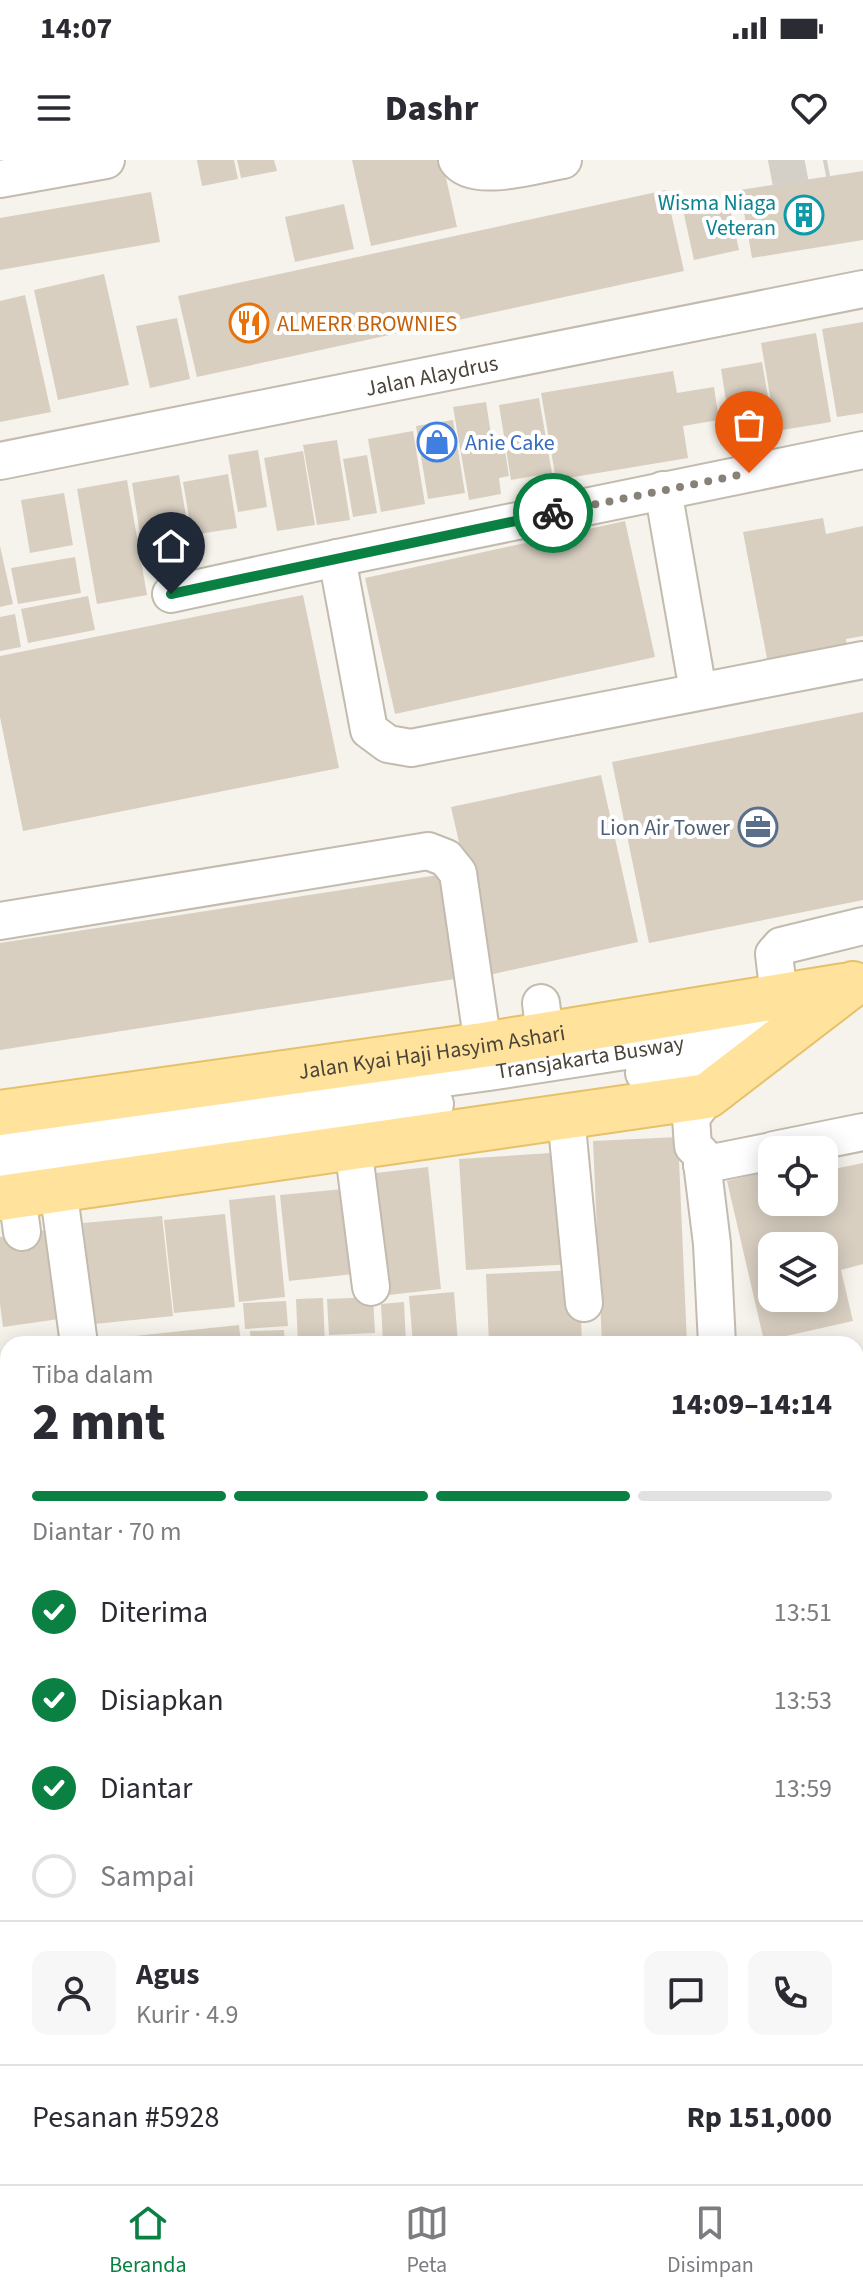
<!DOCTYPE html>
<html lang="id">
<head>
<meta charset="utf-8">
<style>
	body { margin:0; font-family:"Source Sans 3",sans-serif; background:#f7f7f7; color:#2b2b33; height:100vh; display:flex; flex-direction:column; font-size:30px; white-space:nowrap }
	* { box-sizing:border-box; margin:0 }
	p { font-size:26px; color:#7c7c81 }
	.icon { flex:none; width:44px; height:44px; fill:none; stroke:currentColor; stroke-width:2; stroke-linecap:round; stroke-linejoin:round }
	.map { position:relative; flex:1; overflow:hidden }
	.sheet { position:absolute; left:0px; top:1176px; width:864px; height:848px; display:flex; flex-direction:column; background:#fff; border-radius:24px 24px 0 0; box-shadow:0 4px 20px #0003 }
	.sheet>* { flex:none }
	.tools { position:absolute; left:758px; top:976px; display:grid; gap:16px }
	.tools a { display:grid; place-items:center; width:80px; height:80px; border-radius:16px; background:#fff; box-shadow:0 4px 20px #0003; font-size:40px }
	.pin { position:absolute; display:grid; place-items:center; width:68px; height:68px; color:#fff; margin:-82px -34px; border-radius:50% 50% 50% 0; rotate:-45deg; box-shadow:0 0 8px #0007 }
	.pin .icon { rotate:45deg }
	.courier { position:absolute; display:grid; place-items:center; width:80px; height:80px; margin:-40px; border:6px solid #0b8043; border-radius:50%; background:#fff; color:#222; box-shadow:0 2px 10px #0007 }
	.head em { font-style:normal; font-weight:800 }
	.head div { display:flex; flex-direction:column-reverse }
	.head { display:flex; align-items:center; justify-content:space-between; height:136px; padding:0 32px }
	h1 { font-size:52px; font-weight:800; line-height:60px }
	.bar { display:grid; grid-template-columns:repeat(4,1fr); gap:12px 8px; align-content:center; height:96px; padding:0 32px }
	.bar i { height:10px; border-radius:6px; background:#e1e1e2 }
	.bar .current { background:#0b8043 }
	.bar p { grid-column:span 4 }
	.line { display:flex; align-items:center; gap:20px; padding:0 32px; border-top:2px solid #e1e1e2 }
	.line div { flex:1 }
	.round { display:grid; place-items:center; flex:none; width:84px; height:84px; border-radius:16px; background:#f7f7f7 }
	ol { padding:0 32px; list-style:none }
	li { display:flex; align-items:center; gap:24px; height:88px }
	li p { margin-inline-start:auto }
	li .icon { padding:8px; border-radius:50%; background:#0b8043; color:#fff; stroke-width:4 }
	li:last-child { color:#7c7c81 }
	li i { width:44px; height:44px; border:4px solid #e1e1e2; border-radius:50% }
	.status { display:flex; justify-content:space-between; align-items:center; height:56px; padding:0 40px; background:#fff; direction:ltr }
	.status svg { height:22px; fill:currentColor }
	header { display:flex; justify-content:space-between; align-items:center; height:104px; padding:0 32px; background:#fff; font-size:36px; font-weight:800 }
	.dock { display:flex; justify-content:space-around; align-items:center; height:112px; border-top:2px solid #e1e1e2; background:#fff; font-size:22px; color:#7c7c81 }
	.dock a { display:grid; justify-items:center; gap:4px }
	.dock .current { color:#0b8043 }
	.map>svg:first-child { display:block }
	.building { fill:#d8cfc1; fill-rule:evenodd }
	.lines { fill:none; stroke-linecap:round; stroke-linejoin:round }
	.minor-tunnel { stroke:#d4d0c8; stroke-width:36; stroke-dasharray:36 18; stroke-linecap:butt }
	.minor-casing { stroke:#c2bbae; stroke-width:40 }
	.major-casing { stroke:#e6c16a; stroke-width:48 }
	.minor { stroke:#fff; stroke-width:36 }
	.major { stroke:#ffe39c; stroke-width:44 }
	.done { stroke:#878178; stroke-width:8; stroke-dasharray:0 14.4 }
	.route { stroke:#0b8043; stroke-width:10 }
	.labels { text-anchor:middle; stroke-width:8; stroke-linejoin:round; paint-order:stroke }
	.culture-label { font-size:22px; fill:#0d838f; stroke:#fff; text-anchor:end }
	.food-label { font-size:22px; fill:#c56008; stroke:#fff; text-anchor:start }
	.street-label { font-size:22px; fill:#4b4439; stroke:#fff }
	.shop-label { font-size:22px; fill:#366cbe; stroke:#fff; text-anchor:start }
	.service-label { font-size:22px; fill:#4e5e75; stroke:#fff; text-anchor:end }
</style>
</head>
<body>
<div class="status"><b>14:07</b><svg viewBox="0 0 49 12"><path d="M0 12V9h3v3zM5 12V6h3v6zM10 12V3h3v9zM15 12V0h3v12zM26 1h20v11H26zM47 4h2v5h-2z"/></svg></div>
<header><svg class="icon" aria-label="menu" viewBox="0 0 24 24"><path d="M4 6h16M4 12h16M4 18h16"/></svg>Dashr<svg class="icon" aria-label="heart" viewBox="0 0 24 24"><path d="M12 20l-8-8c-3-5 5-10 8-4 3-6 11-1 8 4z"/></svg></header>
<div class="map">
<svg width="863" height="2024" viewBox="0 0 863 2024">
	<rect width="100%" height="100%" fill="#f6f3ec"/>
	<!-- building -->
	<g class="building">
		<polygon points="197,0 234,0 238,19 202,26"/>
		<polygon points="237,0 274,0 277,11 241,18"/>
		<polygon points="352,0 442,0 457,67 371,86"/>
		<polygon points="863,11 863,80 752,98 740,30"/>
		<polygon points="666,30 684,111 197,217 178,136"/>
		<polygon points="151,32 160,82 0,110 0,58"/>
		<polygon points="728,40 739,90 694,100 683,50"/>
		<polygon points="344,44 354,89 295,102 285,57"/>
		<polygon points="104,114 129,225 58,240 34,130"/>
		<polygon points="25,135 51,252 0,262 0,141"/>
		<polygon points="177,158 190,219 150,228 136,166"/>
		<polygon points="863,162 863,253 837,257 822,169"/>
		<polygon points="816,173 831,262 776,271 761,183"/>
		<polygon points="762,202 774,271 732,278 721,209"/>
		<polygon points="673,211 677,233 714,227 719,260 683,266 688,298 556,320 541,233"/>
		<polygon points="539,238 552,313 511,320 499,245"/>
		<polygon points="486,242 492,281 503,278 509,316 499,318 501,334 469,340 453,247"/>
		<polygon points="453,260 465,333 428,339 416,266"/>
		<polygon points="413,271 425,344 381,352 368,279"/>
		<polygon points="337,280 350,360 317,365 303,285"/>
		<polygon points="258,290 267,347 238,352 228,295"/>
		<polygon points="303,291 315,365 277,371 264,298"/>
		<polygon points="367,295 377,353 353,357 343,299"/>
		<polygon points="228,314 237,368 192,375 183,322"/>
		<polygon points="179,315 191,385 143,393 132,323"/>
		<polygon points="127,320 147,435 97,444 77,329"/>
		<polygon points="64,333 73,385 30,393 21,340"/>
		<polygon points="823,358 826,374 863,366 863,476 846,479 850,500 770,514 743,372"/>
		<polygon points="625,361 655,497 395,554 365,418"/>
		<polygon points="0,386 13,444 0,447"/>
		<polygon points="75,397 81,433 18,444 11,408"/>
		<polygon points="303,435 339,608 23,671 0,557 0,496"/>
		<polygon points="88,436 95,470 28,483 21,449"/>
		<polygon points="15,454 21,487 0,491 0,457"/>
		<polygon points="863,552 863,740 649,783 612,602"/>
		<polygon points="601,615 638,782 489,815 451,647"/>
		<polygon points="445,714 461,818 0,890 0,783"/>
		<polygon points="678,977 687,1184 602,1184 593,981"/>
		<polygon points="566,992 573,1104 466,1110 459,999"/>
		<path d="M863,1003V1104L841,1110L853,1161L764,1181L727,1021L772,1010V1042H824V1011ZM772,1086H824V1138H772Z"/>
		<polygon points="428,1007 441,1129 389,1135 376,1013"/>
		<polygon points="354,1028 363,1113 289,1121 280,1035"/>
		<polygon points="275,1035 285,1137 239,1142 229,1040"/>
		<polygon points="225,1054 235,1147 174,1153 164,1060"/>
		<polygon points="162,1056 173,1156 94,1164 83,1063"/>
		<polygon points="47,1070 59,1159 3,1167 0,1144 0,1077"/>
		<polygon points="579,1110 582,1184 489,1184 486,1114"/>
		<polygon points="454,1132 458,1183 413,1184 409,1136"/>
		<polygon points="373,1137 375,1173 329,1175 327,1139"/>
		<polygon points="323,1138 325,1184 298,1184 296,1139"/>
		<polygon points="286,1141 288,1166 245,1169 243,1143"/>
		<polygon points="404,1142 406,1183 383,1184 381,1144"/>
		<polygon points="239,1165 241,1184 126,1184 125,1177"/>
		<polygon points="284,1170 285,1184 251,1184 250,1171"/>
		<polygon points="0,1203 8,1244 8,1263 0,1264"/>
		<polygon points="8,1339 8,1378 0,1379 0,1340"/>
		<polygon points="8,1385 8,1419 0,1420 0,1386"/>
		<polygon points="0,1529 8,1531 8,1593 1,1619"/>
		<polygon points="863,1541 863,1889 862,1889 856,1862 856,1542"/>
		<polygon points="797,2016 841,2016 843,2024 764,2024"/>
	</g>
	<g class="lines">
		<!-- minor-tunnel -->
		<polyline class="minor-tunnel" points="770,11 827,0"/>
		<!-- minor casing -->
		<g class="minor-casing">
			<g id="minor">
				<path d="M457,0C474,24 537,4 563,0"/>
				<polyline points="0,19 106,0"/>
				<path id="s1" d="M0,301L863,129"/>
				<polyline points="663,330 698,531"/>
				<polyline points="337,398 369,570 388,584 411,588 863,500"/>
				<polyline points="171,434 337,398 863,290"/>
				<polyline points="0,761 428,691 446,698 458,713 483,885"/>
				<polyline points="779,837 774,794 781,786 863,766"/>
				<polyline points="541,843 545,875"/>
				<polyline points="644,913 757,896"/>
				<polyline points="699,947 691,958 693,986 701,994 712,1084 717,1184"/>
				<polyline points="566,956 584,1143"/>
				<path id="s2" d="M0,982L244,945L489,912L800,864"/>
				<polyline points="353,986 371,1127"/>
				<polyline points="774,990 863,972"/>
				<polyline points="702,1005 772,991"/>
				<polyline points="0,1010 435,944"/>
				<polyline points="58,1028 79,1184"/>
				<polyline points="17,1035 22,1072"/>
				<polyline points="0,1300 8,1299"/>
				<polyline points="0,1501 8,1501"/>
				<polyline points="856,1521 863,1519"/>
				<polyline points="0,1726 8,1695"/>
				<polyline points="856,2007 860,2024"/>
				<polyline points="606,2016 608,2024"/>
				<polyline points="125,2024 128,2016"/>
				<polyline points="682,2024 724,2016"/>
			</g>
		</g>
		<!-- major casing -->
		<g class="major-casing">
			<g id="major">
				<path id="s3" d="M0,953L483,885L844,826"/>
				<polyline points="0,1038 707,936 853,824"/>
			</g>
		</g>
		<!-- minor -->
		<use href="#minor" class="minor"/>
		<!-- major -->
		<use href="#major" class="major"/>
	</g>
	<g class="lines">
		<!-- done -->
		<polyline class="done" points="553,353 749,313"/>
		<!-- route -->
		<polyline class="route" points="171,434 553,353"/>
	</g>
	<!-- icons -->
	<defs>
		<g id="building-ring" transform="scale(2)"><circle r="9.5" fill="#fff" stroke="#0f9aa8" stroke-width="1.5"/><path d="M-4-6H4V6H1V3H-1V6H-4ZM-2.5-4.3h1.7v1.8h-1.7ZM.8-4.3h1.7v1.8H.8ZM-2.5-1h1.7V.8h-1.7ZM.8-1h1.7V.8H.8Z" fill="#0f9aa8"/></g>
		<g id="restaurant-ring" transform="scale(2)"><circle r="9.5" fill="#fff" stroke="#e8710a" stroke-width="1.5"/><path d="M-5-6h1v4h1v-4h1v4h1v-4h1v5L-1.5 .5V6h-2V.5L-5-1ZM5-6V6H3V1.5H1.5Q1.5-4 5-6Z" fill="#e8710a"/></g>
		<g id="shop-ring" transform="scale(2)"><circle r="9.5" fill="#fff" stroke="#3f7fe0" stroke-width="1.5"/><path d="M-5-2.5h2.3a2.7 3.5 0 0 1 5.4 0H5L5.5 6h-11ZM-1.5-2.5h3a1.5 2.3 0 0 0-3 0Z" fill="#3f7fe0"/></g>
		<g id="office-ring" transform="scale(2)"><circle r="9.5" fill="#fff" stroke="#5c6f8a" stroke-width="1.5"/><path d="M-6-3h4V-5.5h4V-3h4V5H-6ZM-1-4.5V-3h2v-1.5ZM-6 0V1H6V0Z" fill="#5c6f8a"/></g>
	</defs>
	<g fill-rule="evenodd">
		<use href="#building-ring" x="804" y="55"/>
		<use href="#restaurant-ring" x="249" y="163"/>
		<use href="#shop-ring" x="437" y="282"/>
		<use href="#office-ring" x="758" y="667"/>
	</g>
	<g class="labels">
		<!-- culture labels -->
		<g class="culture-label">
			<text x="776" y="50">Wisma Niaga<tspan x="776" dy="25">Veteran</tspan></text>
		</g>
		<!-- food labels -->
		<g class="food-label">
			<text x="277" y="171">ALMERR BROWNIES</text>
		</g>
		<!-- street labels -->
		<g class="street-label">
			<text dy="8" stroke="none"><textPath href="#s1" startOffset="440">Jalan Alaydrus</textPath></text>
			<text dy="8" stroke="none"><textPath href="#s3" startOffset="436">Jalan Kyai Haji Hasyim Ashari</textPath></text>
			<text dy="8" stroke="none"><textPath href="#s2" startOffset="596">Transjakarta Busway</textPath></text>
		</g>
		<!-- shop labels -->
		<g class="shop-label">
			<text x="465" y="290">Anie Cake</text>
		</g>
		<!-- service labels -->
		<g class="service-label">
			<text x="730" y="675">Lion Air Tower</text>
		</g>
	</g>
</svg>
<div class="tools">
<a><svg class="icon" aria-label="locate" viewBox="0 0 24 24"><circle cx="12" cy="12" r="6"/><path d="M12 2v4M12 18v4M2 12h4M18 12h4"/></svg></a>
<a><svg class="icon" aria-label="layers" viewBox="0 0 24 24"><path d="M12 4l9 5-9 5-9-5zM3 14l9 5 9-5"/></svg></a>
</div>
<div class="pin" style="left:749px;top:313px;background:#ea580c"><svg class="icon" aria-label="bag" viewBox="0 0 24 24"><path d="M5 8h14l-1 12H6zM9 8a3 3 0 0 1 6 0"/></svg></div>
<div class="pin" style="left:171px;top:434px;background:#1f2937"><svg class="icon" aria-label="home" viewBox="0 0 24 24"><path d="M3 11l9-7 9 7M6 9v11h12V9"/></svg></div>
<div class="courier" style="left:553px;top:353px"><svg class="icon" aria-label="bike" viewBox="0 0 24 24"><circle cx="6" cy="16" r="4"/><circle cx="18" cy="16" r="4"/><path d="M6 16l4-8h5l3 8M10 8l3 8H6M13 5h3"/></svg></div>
<section class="sheet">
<div class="head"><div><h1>2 mnt</h1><p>Tiba dalam</p></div><em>14:09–14:14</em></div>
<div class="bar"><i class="current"></i><i class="current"></i><i class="current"></i><i></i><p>Diantar · 70 m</p></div>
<ol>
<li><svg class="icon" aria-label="check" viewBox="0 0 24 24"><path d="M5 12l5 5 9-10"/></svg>Diterima<p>13:51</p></li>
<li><svg class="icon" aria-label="check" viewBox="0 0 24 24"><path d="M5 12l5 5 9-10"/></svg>Disiapkan<p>13:53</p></li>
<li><svg class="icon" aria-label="check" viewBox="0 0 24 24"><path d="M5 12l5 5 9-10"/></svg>Diantar<p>13:59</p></li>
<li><i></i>Sampai</li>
</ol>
<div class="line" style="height:144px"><a class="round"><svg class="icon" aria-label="person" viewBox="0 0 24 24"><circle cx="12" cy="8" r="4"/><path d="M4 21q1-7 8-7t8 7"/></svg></a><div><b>Agus</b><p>Kurir · 4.9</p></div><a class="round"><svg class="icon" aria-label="chat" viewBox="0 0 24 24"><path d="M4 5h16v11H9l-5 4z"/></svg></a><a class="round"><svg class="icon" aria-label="phone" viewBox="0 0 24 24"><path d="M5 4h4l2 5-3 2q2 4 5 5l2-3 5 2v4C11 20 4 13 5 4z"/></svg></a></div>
<div class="line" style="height:104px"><div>Pesanan #5928</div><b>Rp 151,000</b></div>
</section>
</div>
<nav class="dock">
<a class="current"><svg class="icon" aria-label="home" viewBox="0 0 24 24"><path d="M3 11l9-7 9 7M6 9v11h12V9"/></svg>Beranda</a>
<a><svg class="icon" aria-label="map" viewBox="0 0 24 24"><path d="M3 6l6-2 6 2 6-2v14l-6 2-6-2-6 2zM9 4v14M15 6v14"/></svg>Peta</a>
<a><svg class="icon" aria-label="saved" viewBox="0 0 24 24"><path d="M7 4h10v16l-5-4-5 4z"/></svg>Disimpan</a>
</nav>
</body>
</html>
